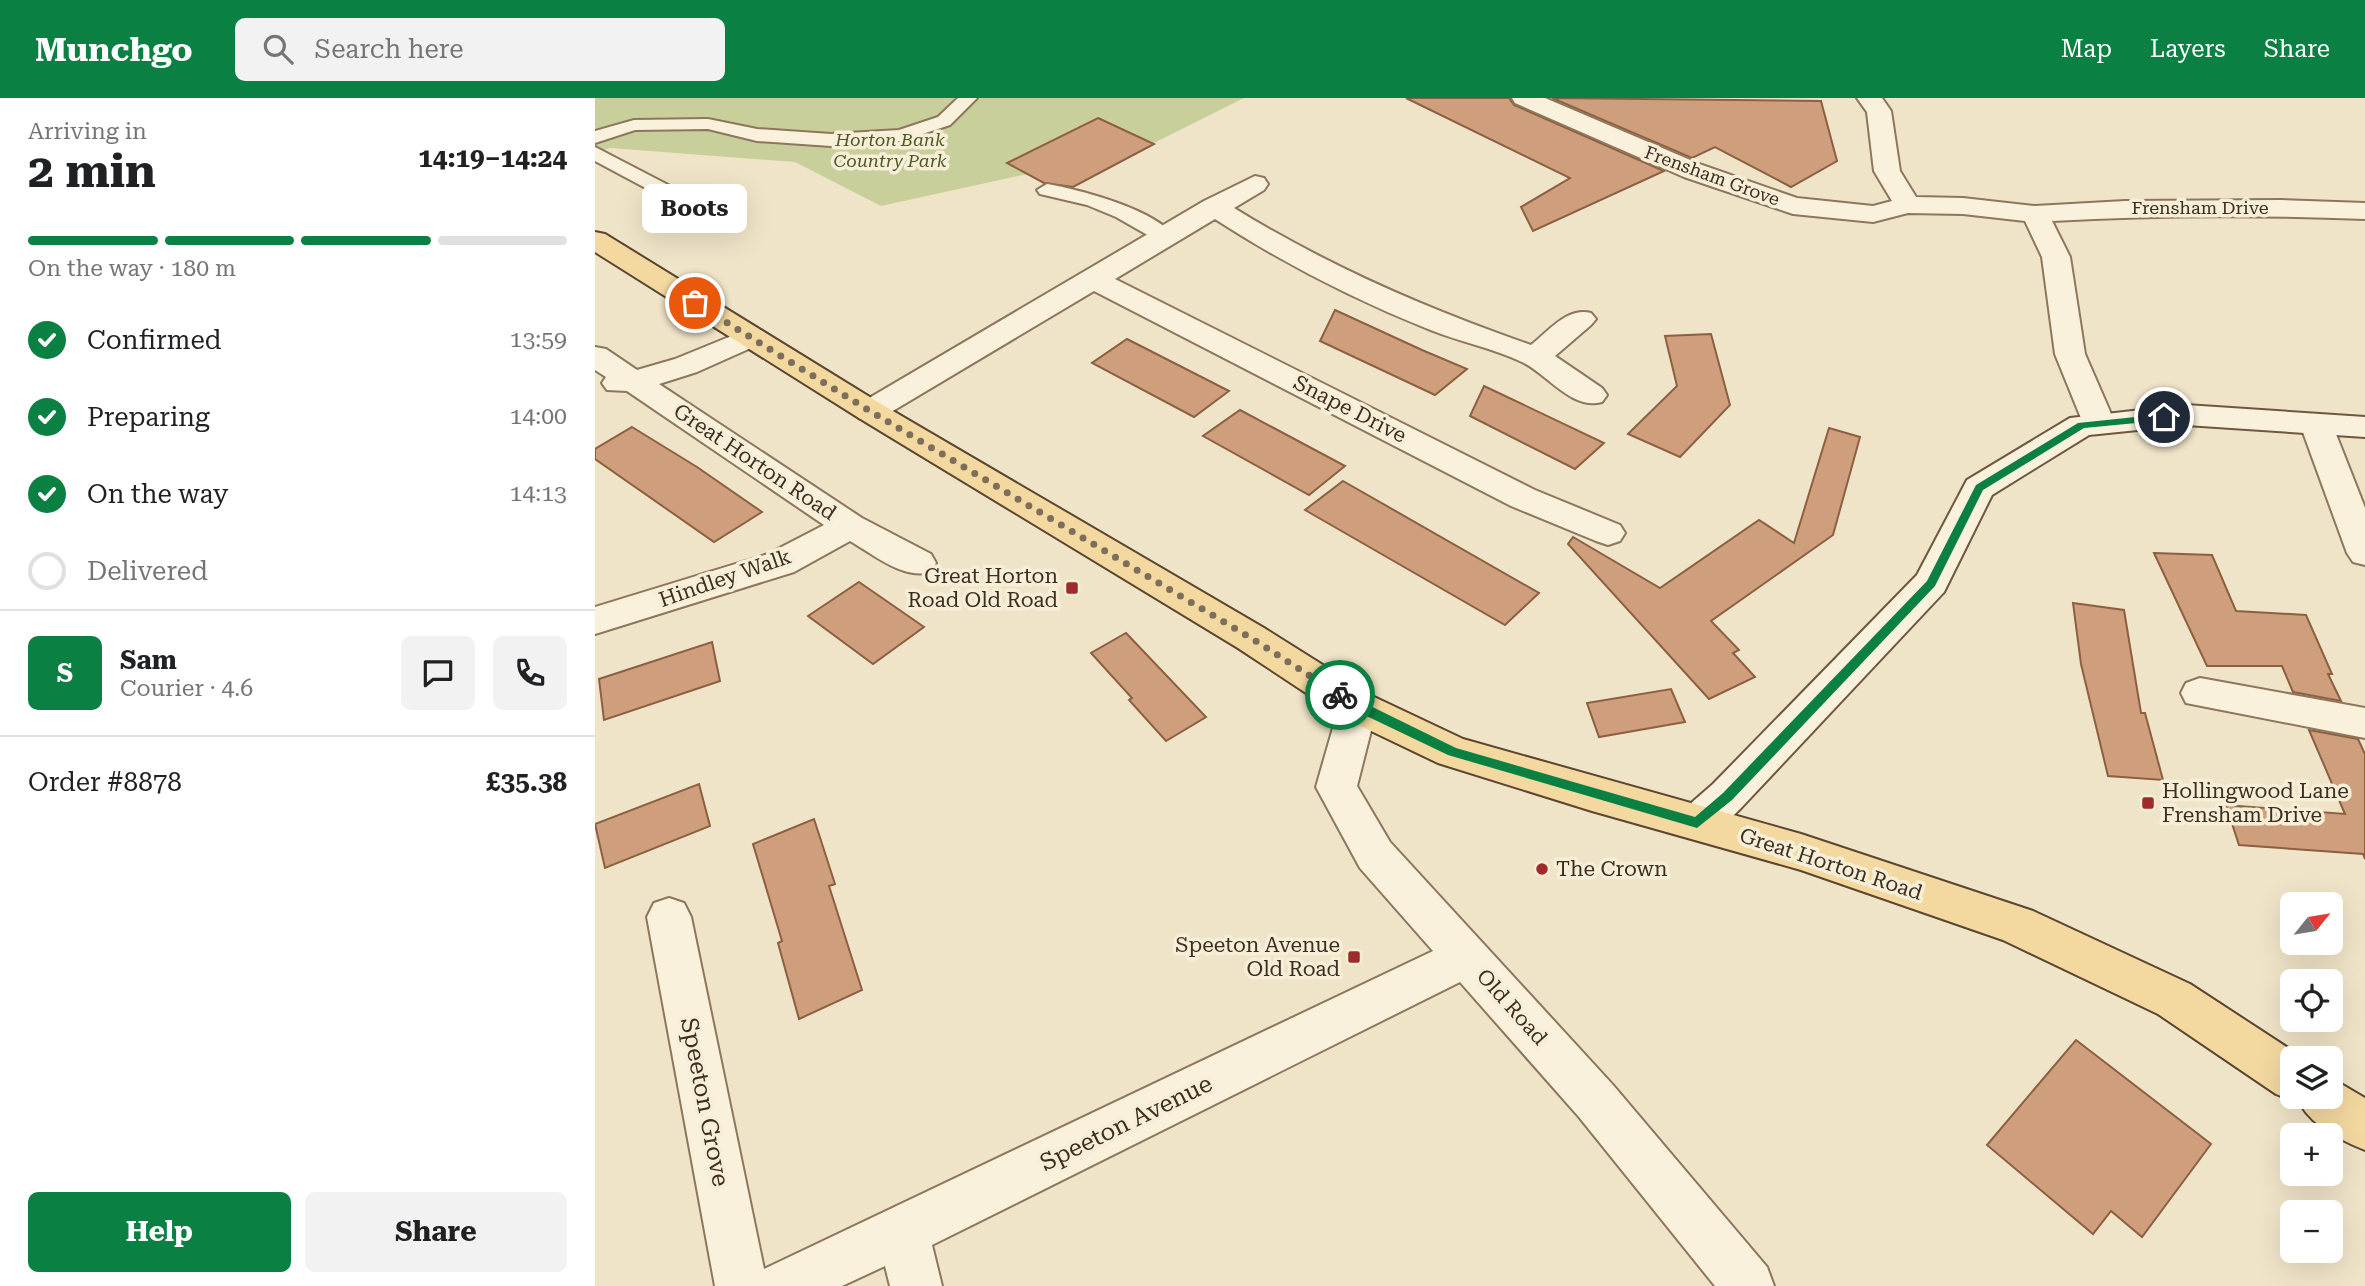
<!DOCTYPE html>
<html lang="en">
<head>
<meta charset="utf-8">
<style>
	body { margin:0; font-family:"Roboto Serif",serif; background:#f2f2f2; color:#202124; height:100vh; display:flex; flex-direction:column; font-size:26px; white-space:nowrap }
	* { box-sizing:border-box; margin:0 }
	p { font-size:23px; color:#757577 }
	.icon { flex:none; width:38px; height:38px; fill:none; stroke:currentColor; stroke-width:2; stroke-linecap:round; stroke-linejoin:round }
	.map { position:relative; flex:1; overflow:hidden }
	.side { display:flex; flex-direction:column; background:#fff; width:595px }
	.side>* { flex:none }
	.needle { width:46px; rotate:60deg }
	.buttons { position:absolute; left:1685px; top:794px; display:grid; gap:14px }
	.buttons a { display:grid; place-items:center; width:63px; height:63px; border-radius:10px; background:#fff; box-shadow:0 7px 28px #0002; font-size:35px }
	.pin { position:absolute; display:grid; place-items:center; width:60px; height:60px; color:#fff; margin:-30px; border:4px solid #fff; border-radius:50%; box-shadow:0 2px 7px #0007 }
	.courier { position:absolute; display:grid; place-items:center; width:70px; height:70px; margin:-35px; border:5px solid #0b8043; border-radius:50%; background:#fff; color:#222; box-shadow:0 2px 9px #0007 }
	.bubble { position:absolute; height:49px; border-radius:10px; background:#fff; box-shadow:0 7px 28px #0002; font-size:23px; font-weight:700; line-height:49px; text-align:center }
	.head em { font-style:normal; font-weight:700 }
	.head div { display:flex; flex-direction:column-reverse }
	.head { display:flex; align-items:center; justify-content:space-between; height:119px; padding:0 28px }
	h1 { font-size:46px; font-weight:700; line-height:52px }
	.bar { display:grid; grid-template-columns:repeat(4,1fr); gap:10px 7px; align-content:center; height:84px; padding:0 28px }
	.bar i { height:9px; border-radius:5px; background:#e0e0e0 }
	.bar .current { background:#0b8043 }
	.bar p { grid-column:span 4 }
	.line { display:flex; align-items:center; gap:18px; padding:0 28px; border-top:2px solid #e0e0e0 }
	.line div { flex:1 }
	.round { display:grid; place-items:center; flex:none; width:74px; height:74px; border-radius:10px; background:#f2f2f2 }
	ol { padding:0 28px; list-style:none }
	li { display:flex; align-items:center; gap:21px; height:77px }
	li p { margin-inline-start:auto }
	li .icon { padding:7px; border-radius:50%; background:#0b8043; color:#fff; stroke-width:4 }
	li:last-child { color:#757577 }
	li i { width:38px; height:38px; border:4px solid #e0e0e0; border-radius:50% }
	.action { display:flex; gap:14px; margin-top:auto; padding:14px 28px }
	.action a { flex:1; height:80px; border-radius:10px; background:#0b8043; color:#fff; font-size:28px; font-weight:700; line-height:80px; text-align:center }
	.action a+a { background:#f2f2f2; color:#202124 }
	header { display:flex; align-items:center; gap:42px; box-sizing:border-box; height:98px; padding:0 35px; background:#0b8043; color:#fff }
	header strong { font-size:33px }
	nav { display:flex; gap:38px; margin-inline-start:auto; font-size:24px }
	.search { width:490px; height:63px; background:#f2f2f2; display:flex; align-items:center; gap:18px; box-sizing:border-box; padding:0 24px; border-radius:10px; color:#757577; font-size:26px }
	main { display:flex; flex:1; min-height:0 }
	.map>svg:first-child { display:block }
	.green { fill:#c9cf9b }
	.building { fill:#cf9f7d; stroke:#8d5f41; stroke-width:2 }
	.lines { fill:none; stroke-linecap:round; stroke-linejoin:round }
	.lane-casing { stroke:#8d765c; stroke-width:4 }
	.street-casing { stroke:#8d765c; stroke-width:4 }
	.secondary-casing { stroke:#6f573f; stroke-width:4 }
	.primary-casing { stroke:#5b4430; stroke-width:4 }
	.lane { fill:#faf1dc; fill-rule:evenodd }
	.street { fill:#faf1dc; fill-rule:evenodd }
	.secondary { fill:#faf1dc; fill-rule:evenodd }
	.primary { fill:#f3d9a0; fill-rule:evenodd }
	.route { fill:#0b8043 }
	.done { stroke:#7c6e5b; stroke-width:7; stroke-dasharray:0 12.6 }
	.poi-dot { fill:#9e2a2b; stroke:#f7eed8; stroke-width:2.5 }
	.labels { text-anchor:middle; stroke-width:7; stroke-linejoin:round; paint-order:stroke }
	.far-park-label { font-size:18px; font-style:italic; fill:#4d5a26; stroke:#f7eed8 }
	.far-street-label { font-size:18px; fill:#3d2e20; stroke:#f7eed8 }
	.street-label { font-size:21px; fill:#3d2e20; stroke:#f7eed8 }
	.poi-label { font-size:21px; fill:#3d2e20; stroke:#f7eed8; text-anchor:end }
	.near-street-label { font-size:24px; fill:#3d2e20; stroke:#f7eed8 }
</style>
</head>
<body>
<header>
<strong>Munchgo</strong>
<div class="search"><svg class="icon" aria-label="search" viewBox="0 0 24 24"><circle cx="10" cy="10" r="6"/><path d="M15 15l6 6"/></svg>Search here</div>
<nav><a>Map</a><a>Layers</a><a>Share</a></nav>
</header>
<main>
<section class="side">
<div class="head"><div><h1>2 min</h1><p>Arriving in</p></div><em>14:19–14:24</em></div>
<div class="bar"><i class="current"></i><i class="current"></i><i class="current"></i><i></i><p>On the way · 180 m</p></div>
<ol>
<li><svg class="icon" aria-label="check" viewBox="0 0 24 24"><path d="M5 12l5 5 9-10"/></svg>Confirmed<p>13:59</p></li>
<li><svg class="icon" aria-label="check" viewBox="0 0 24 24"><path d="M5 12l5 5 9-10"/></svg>Preparing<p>14:00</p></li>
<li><svg class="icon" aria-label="check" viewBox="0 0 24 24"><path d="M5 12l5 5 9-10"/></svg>On the way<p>14:13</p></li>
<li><i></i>Delivered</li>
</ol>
<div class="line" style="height:126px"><b class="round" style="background:#0b8043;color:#fff">S</b><div><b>Sam</b><p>Courier · 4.6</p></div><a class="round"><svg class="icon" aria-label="chat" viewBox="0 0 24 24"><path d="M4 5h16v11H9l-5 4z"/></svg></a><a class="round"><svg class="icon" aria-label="phone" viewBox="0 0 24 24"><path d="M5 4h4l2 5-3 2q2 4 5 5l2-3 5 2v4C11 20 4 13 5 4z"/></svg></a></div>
<div class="line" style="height:91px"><div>Order #8878</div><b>£35.38</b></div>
<div class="action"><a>Help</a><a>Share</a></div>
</section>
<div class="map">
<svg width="1770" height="1188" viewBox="0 0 1770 1188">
	<rect width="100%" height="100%" fill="#f0e4c8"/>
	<!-- green -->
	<polygon class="green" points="0,0 649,0 547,51 286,108 200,64 15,50 0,55"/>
	<!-- building -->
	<g class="building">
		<polygon points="811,0 914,0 919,7 1069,73 938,133 926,109 975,80"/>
		<polygon points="957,0 1226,3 1242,63 1196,89 1120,49 1097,60"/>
		<polygon points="503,20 559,46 478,89 449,85 412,65"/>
		<polygon points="740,212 827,252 872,271 840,297 725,243"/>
		<polygon points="1116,236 1135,307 1085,359 1033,336 1082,288 1070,238"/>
		<polygon points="532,241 634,293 599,319 497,265"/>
		<polygon points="889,288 1009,345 980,371 875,318"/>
		<polygon points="645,312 750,368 714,397 608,338"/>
		<polygon points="37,329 102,369 167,414 119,444 0,361 0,351"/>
		<polygon points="1234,330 1265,339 1238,437 1116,523 1144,552 1138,555 1160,579 1114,601 973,446 978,439 1065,490 1164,422 1199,445"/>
		<polygon points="748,383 944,495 910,527 710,412"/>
		<polygon points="1559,455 1617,457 1641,513 1711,517 1737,576 1733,576 1746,603 1698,594 1687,568 1612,568"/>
		<polygon points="264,484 329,529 278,566 213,518"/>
		<polygon points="1478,505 1529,512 1546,615 1550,615 1568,682 1513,678 1486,566"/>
		<polygon points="531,535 611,619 571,643 534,602 537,600 496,555"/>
		<polygon points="117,544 125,583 9,622 4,581"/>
		<polygon points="1076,591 1090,624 1004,639 992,605"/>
		<polygon points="1714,632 1763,641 1770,656 1770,761 1768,756 1644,747 1631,707 1750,716"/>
		<polygon points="104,686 115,728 10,770 0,726"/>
		<polygon points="219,721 240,786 234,788 267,892 204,921 183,845 187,843 158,746"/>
		<polygon points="1481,942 1616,1046 1547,1139 1516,1113 1498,1136 1392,1047"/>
	</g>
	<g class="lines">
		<!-- lane casing -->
		<g class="lane-casing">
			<g id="lane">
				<polygon points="363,0 382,0 355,27 306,43 236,48 162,43 113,31 40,32 0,45 0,33 39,22 113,21 162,31 236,36 304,32 343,19"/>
				<polygon points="0,49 102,102 105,106 95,112 88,110 0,63"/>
				<path d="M452,86C486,92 559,111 580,139L577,143H563L521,119L492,107L445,96L442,92Z"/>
			</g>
		</g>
		<!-- street casing -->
		<g class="street-casing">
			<g id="street">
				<path d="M917,0H950L1107,67L1202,100L1278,108L1297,103L1279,73L1272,14L1262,0H1287L1296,13L1305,73L1321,99L1368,100L1440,108L1530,103L1686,102L1770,105V121C1666,117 1561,117 1457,123L1475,159L1490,256L1520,325L1515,332L1504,335L1493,332L1488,325L1460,256L1447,159L1430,123L1368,116L1313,115L1278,124L1198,116L1089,79L920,5Z"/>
				<path d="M660,78L669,80L673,86L669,92L639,110C733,168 832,211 936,247C954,233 972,209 996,215L1001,221L996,227L960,258L1007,290L1012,297L1007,304C977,312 954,278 929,265C899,250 864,244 833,231C758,201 688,165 620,121L520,181L940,392L1025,427L1030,435L1025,443L1013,447L1001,443L916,408L499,193L286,320L275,323L264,320L259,313L264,306L609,103Z"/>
				<path d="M156,230L167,233L171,239L167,245L102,274L64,286L267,420L336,456L341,465L336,474C308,482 278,456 255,443L199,474L0,536V509L173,456L229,427L32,293L12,292L7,285L11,279L0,272V249L11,251L42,272L80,261Z"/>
				<polygon points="1721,316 1732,319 1737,326 1770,410 1770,467 1758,464 1752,455 1705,326 1710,319"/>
				<polygon points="1605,580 1770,610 1770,640 1591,605 1586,595 1591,585"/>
				<polygon points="763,594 777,598 782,609 762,688 795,744 1018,987 1172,1169 1179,1188 1120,1188 984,1019 865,884 337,1147 347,1188 295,1188 290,1168 247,1188 120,1188 52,819 59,805 74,800 89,805 96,819 169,1171 838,853 765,770 721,689 744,609 749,598"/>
			</g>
		</g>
		<!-- secondary casing -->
		<g class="secondary-casing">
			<path id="secondary" d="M1591,307L1770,319V339L1591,327L1494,337L1397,397L1349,494L1146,710C1127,728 1116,747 1087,737L1081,725L1087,713L1118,686L1322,477L1372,382L1475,320Z"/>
		</g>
		<!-- primary casing -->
		<g class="primary-casing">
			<path id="primary" d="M0,134L10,136L286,306L669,530L777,598L868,641L1206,736L1438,813L1595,886L1710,961H1698V999H1736V980L1770,1000V1052C1745,1042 1713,1026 1703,1001L1698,1003L1681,996L1563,916L1408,842L1206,772L997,713L843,665L749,620L643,550L264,320L0,154Z"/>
		</g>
		<!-- lane -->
		<use href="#lane" class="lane"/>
		<!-- street -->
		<use href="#street" class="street"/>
		<!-- secondary -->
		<use href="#secondary" class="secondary"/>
		<!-- primary -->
		<use href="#primary" class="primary"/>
	</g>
	<!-- route -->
	<polygon class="route" points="1569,316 1574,319 1573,322 1489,330 1388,392 1340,488 1137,702 1102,730 853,657 759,612 739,597 745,593 861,650 1100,719 1128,695 1332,483 1381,387 1483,325"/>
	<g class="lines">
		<!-- done -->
		<polyline class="done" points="100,205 275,313 656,540 745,597"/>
	</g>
	<!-- markers -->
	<g class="poi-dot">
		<rect x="470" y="483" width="14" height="14" rx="3.5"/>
		<rect x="1546" y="698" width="14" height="14" rx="3.5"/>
		<circle cx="947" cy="771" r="7"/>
		<rect x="752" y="852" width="14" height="14" rx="3.5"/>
	</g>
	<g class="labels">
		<!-- far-park labels -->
		<g class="far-park-label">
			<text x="295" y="48">Horton Bank<tspan x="295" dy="21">Country Park</tspan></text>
		</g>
		<!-- far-street labels -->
		<g class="far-street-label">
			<text transform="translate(1117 78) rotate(20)" y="6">Frensham Grove</text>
			<text x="1605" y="116">Frensham Drive</text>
		</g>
		<!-- street labels -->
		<g class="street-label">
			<text transform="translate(755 311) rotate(27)" y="7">Snape Drive</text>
			<text transform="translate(160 364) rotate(34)" y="7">Great Horton Road</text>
			<text transform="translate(130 480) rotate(-19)" y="7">Hindley Walk</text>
			<text transform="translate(1236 766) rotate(18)" y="7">Great Horton Road</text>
			<text transform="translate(917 909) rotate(48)" y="7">Old Road</text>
		</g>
		<!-- poi labels -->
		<g class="poi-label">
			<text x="463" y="485">Great Horton<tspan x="463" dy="24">Road Old Road</tspan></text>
			<text x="1567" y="700" text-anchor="start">Hollingwood Lane<tspan x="1567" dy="24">Frensham Drive</tspan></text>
			<text x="961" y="778" text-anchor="start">The Crown</text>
			<text x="745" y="854">Speeton Avenue<tspan x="745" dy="24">Old Road</tspan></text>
		</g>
		<!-- near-street labels -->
		<g class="near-street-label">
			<text transform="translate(110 1004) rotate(79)" y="8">Speeton Grove</text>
			<text transform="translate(531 1025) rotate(-26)" y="8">Speeton Avenue</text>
		</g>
	</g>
</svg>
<div class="buttons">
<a><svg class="needle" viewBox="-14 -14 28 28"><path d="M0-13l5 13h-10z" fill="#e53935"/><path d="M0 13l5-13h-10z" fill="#757577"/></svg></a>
<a><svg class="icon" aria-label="locate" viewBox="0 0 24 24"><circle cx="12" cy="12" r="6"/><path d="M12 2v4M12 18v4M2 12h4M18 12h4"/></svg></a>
<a><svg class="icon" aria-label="layers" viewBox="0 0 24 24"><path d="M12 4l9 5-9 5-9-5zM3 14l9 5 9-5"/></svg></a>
<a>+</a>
<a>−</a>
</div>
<div class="pin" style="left:100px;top:205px;background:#ea580c"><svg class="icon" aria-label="bag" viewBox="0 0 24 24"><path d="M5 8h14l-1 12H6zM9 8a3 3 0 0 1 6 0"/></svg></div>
<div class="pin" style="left:1569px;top:319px;background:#1f2937"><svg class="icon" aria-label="home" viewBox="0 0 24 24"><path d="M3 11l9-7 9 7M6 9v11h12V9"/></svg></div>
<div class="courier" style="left:745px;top:597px"><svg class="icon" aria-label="bike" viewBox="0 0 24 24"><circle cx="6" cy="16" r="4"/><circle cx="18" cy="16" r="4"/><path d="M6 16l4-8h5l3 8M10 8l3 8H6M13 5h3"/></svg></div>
<div class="bubble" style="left:47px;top:86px;width:105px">Boots</div>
</div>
</main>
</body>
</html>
